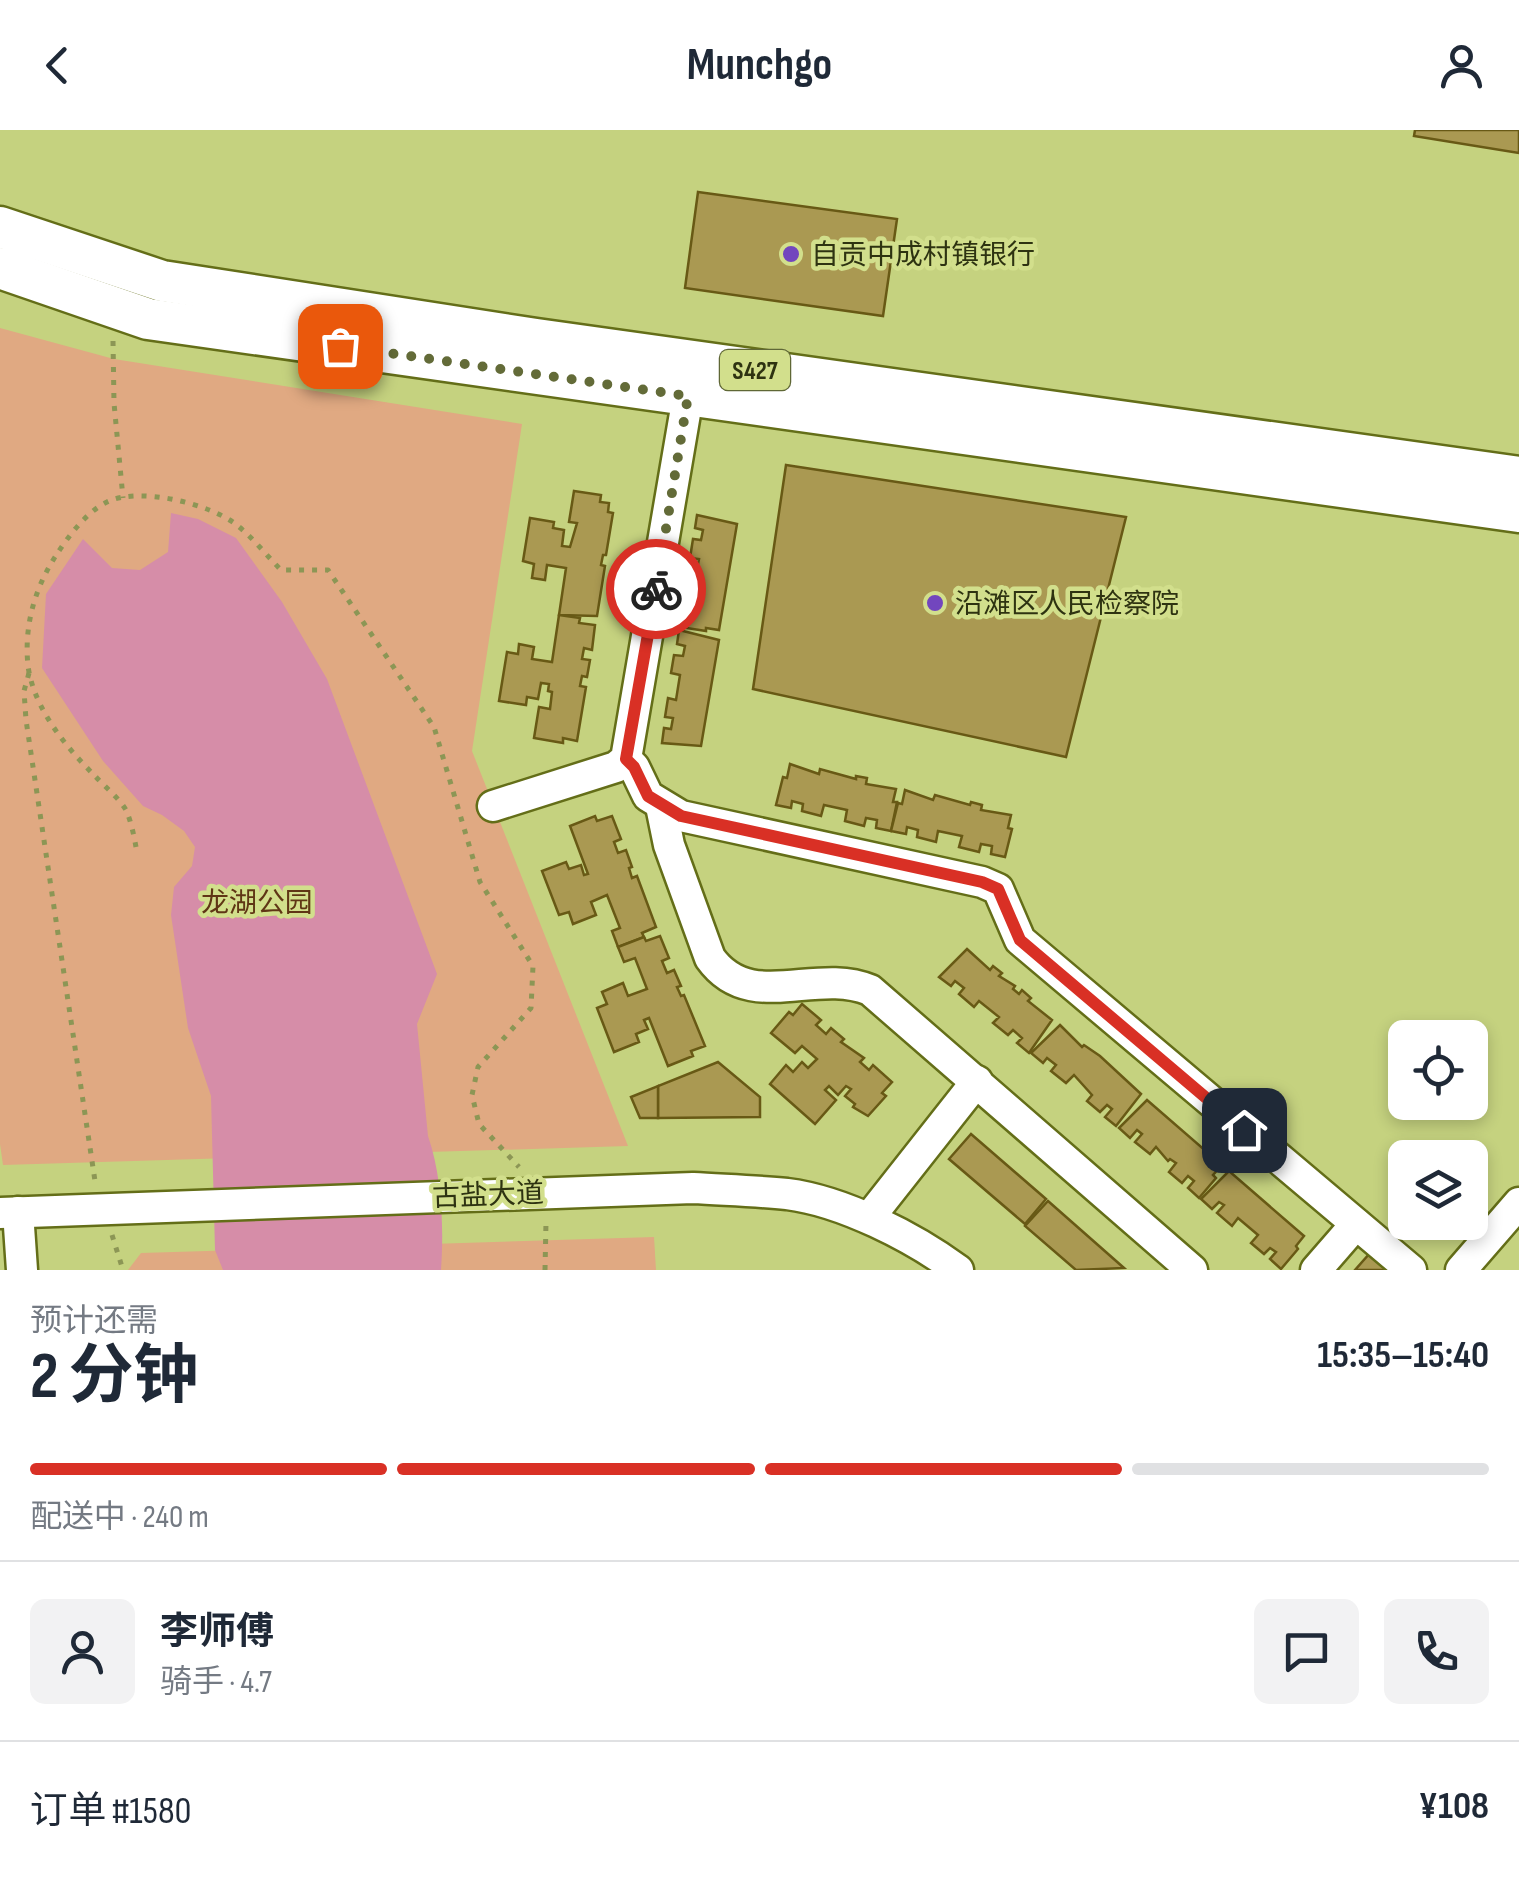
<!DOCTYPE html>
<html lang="zh">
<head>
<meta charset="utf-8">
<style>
	body { margin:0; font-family:"Sofia Sans Condensed","Noto Sans SC",sans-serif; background:#f2f2f3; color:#1f2937; height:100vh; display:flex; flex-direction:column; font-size:38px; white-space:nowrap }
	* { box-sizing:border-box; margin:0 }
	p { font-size:32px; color:#747a83 }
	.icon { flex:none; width:55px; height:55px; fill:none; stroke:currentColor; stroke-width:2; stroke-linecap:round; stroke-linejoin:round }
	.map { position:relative; height:1140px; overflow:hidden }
	.drawer { display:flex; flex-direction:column; background:#fff; flex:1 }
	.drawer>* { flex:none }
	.controls { position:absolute; left:1388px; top:890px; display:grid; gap:20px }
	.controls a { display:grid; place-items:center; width:100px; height:100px; border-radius:15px; background:#fff; box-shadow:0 5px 15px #0003; font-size:50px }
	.pin { position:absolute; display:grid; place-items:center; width:85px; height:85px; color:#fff; margin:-42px; border-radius:20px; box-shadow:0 5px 15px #0006 }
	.courier { position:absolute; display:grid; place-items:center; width:100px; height:100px; margin:-50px; border:8px solid #d93025; border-radius:50%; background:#fff; color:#222; box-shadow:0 2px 12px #0007 }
	.summary em { font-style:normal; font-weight:700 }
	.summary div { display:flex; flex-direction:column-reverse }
	.summary { display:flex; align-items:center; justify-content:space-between; height:170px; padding:0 30px }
	h1 { font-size:65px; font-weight:700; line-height:75px }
	.bar { display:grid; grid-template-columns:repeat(4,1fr); gap:15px 10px; align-content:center; height:120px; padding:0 30px }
	.bar i { height:12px; border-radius:8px; background:#e0e1e3 }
	.bar .on { background:#d93025 }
	.bar p { grid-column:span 4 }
	.line { display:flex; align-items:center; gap:25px; padding:0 30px; border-top:2px solid #e0e1e3 }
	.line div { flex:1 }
	.round { display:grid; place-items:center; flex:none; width:105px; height:105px; border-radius:15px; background:#f2f2f3 }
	header { display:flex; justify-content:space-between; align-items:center; height:130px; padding:0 30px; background:#fff; font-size:45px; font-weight:700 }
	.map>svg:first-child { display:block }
	.green { fill:#e0a982 }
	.water { fill:#d68da8 }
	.building { fill:#aa9952; stroke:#685915; stroke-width:2.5 }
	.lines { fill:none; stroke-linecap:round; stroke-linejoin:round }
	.minor-casing { stroke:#646e18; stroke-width:35 }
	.major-casing { stroke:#646e18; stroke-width:45 }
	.path { stroke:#8c9655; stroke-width:5; stroke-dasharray:5 8; stroke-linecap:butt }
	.minor { stroke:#fff; stroke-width:30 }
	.major { stroke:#fff; stroke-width:40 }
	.done { stroke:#636b38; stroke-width:10; stroke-dasharray:0 18 }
	.route { stroke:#d93025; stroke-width:12 }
	.poi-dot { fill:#7246be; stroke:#d2df8c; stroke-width:4 }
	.labels { text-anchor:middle; stroke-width:9; stroke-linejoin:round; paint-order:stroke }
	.shield { fill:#d2df8c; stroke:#5f6736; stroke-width:2.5 }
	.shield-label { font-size:25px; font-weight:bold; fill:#2e3311 }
	.poi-label { font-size:28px; fill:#2e3311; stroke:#d2df8c; text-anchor:start }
	.park-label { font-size:28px; fill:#5f3615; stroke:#d2df8c }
	.street-label { font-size:28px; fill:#2e3311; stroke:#d2df8c }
</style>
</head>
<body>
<header><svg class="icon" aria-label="back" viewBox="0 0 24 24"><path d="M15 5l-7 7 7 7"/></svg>Munchgo<svg class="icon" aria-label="person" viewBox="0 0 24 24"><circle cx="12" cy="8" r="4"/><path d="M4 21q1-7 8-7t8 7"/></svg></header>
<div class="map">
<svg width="1519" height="1140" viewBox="0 0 1519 1140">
	<rect width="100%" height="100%" fill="#c5d27f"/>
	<!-- green -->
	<g class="green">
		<polygon points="0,198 114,229 522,294 472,621 628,1016 3,1035 0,1014"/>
		<polygon points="654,1107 656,1140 128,1140 141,1123"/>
	</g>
	<!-- water -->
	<path class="water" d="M171,383L198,389L236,408L282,472L327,549L437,844L417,894L428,1006C442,1046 444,1098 441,1140H223L215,1120L211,966L188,898L171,785L174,757L192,736L195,717L184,701L162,685L143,676L103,631L42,538L46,464L83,409L112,438L140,440L168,422Z"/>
	<!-- building -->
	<g class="building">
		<polygon points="1415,0 1519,0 1519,23 1414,6"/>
		<polygon points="698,62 897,89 883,186 685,158"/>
		<polygon points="786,335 1126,387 1066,627 753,559"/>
		<polygon points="574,361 601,365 600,372 609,373 608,382 613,383 606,425 603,425 601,435 605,436 597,486 559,485 566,438 547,435 545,450 532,448 534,434 523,431 530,388 554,392 553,398 564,400 562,416 570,417 577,393 569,392"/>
		<polygon points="697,385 737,394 719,500 706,498 706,501 680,497 682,482 689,483 691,473 683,471 687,453 694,454 699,429 690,428 693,409 701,410 703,400 695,398"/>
		<polygon points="559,485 580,488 579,493 595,495 592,520 584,518 582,529 590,530 587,547 582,546 580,556 586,557 577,611 563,608 563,613 534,608 539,577 550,579 552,562 548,561 549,554 541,553 538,569 527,567 526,575 499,571 507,522 518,524 519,514 534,517 532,529 552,532"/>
		<polygon points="679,500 719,510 701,616 662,613 664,598 671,599 673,588 665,587 668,568 676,570 680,545 671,543 674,525 683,526 685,516 677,514"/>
		<polygon points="790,634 819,644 820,639 856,649 856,646 867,648 866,654 896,659 893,672 897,672 891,701 876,698 877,690 866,688 864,696 845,691 847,680 824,675 821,686 802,681 803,674 792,671 791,678 776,675 783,647 787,648"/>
		<polygon points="905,660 933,670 935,665 970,675 971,672 982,675 981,680 1011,685 1008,698 1012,699 1005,727 991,724 992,716 981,714 979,722 959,717 962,706 938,701 936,712 917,707 918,700 907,697 906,704 891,701 898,673 902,674"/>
		<polygon points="595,686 597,691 612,686 621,709 614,712 618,723 626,720 632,737 629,738 632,748 637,746 656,797 642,803 644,807 618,817 612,801 620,798 607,765 591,772 596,785 573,794 569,782 559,785 542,741 566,732 569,739 581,735 584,745 588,744 570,696"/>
		<polygon points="660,806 669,828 662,831 667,843 674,840 681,856 677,857 681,866 684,865 705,916 691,921 693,926 668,936 649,888 644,890 648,899 636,904 639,912 614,922 597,878 607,874 602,862 623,853 628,866 647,859 635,828 624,832 618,817 644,807 646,811"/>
		<polygon points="967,819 990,840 993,836 1002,843 999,846 1015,856 1013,859 1019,864 1022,860 1031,868 1028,871 1052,890 1029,923 1017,913 1022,908 1013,900 1008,905 993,893 999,887 979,871 974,877 959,864 964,858 955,851 951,856 939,847"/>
		<polygon points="802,874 821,890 816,895 826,904 831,898 844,909 841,912 864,928 860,932 869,940 873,935 892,952 882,963 886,966 868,986 853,977 855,974 845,966 851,959 846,956 838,965 829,956 825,960 836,970 815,994 770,954 786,935 793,942 802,932 808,938 817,929 802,916 795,923 771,903 789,882 793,885"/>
		<polygon points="1060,895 1082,917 1084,915 1100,926 1141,964 1116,996 1105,987 1112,979 1107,975 1100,982 1087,971 1092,965 1074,945 1066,953 1051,941 1056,935 1047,928 1043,933 1031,923"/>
		<polygon points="718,932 760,967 760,987 658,988 658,956"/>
		<polygon points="658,956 658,988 640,988 631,967"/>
		<polygon points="1147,970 1222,1035 1213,1045 1216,1048 1199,1068 1188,1058 1194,1051 1188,1046 1182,1053 1169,1042 1176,1033 1170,1029 1168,1031 1156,1017 1150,1024 1135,1012 1142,1004 1137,1000 1130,1008 1119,998"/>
		<polygon points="971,1004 1046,1069 1025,1094 949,1029"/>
		<polygon points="1229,1041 1304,1106 1296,1116 1298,1119 1281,1139 1270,1129 1276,1122 1270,1118 1264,1124 1251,1113 1258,1105 1238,1088 1232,1096 1217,1083 1224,1075 1219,1072 1212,1079 1201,1069"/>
		<polygon points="1048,1071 1124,1138 1076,1140 1025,1096"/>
		<polygon points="1370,1123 1389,1140 1355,1140"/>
	</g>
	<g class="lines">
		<!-- minor casing -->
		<g class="minor-casing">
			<g id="minor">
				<polyline points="626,629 634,637 648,666 681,686 982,752 998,759 1020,810 1411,1140"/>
				<polyline points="493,676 616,637 626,629 688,266"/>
				<path d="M661,676L669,715L710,828C750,884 815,837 870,860L1192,1140"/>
				<polyline points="18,1082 22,1140"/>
				<path d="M0,1083L693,1058C724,1060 756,1061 787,1064C843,1071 913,1107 958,1140"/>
				<polyline points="869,1088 977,951"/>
				<polyline points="1316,1140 1356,1094"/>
				<polyline points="1461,1140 1519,1073"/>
			</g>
		</g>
		<!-- major casing -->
		<g class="major-casing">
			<g id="major">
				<polyline points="0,97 162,151 536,209 1519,347"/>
				<polyline points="0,138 148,189 1519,382"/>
			</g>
		</g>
		<!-- path -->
		<g class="path">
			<polyline points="113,211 114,273 123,368"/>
			<polyline points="29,543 24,561 26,590 95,1051"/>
			<path d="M136,717C134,706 131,691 126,680C119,668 104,656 95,646C66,617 34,579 28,536C24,497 34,460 55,427C67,408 86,382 107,372C139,356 212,374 238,396C254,409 267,426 281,440H328L434,597L480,752L533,836L531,878L478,937L472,965L479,994L519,1037"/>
			<polyline points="112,1105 123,1140"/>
			<polyline points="545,1140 546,1092"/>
		</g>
		<!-- minor -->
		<use href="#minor" class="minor"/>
		<!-- major -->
		<use href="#major" class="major"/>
	</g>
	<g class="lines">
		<!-- done -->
		<polyline class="done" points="340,216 688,266 656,459"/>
		<!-- route -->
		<polyline class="route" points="656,459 626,629 634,637 648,666 681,686 982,752 998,759 1020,810 1244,1000"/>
	</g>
	<!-- markers -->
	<g class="poi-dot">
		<circle cx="791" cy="124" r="10"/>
		<circle cx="935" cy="473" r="10"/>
	</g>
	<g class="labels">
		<!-- shield labels -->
		<rect class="shield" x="720" y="220" width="70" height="40" rx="8"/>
		<g class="shield-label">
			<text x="755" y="249">S427</text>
		</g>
		<!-- poi labels -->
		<g class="poi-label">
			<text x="811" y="134">自贡中成村镇银行</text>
			<text x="955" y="483">沿滩区人民检察院</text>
		</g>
		<!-- park labels -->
		<g class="park-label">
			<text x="257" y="782">龙湖公园</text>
		</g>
		<!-- street labels -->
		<g class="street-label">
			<text transform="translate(488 1064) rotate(-2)" y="10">古盐大道</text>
		</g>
	</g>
</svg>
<div class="controls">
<a><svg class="icon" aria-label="locate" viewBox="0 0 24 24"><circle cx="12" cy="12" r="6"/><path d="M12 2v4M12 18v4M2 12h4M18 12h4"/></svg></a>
<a><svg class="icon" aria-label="layers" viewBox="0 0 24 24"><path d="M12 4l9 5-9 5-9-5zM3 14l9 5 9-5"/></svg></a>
</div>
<div class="pin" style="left:340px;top:216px;background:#ea580c"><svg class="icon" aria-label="bag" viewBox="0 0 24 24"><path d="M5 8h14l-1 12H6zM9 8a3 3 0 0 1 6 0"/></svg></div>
<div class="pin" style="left:1244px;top:1000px;background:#1f2937"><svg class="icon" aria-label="home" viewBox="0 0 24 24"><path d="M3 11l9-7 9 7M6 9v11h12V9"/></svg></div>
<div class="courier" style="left:656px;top:459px"><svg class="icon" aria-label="bike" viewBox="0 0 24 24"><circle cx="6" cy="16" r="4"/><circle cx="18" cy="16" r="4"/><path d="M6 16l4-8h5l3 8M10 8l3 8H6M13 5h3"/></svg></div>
</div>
<section class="drawer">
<div class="summary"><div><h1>2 分钟</h1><p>预计还需</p></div><em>15:35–15:40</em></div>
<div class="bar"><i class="on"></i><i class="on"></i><i class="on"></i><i></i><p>配送中 · 240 m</p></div>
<div class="line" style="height:180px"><a class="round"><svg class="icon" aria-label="person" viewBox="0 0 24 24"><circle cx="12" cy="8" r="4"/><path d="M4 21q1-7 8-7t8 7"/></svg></a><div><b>李师傅</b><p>骑手 · 4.7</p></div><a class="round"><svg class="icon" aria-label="chat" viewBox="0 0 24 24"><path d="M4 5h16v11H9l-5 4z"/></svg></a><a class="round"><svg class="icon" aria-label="phone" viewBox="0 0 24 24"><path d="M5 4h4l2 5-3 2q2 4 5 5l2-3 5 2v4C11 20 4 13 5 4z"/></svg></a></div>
<div class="line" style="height:130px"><div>订单 #1580</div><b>¥108</b></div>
</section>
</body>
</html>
